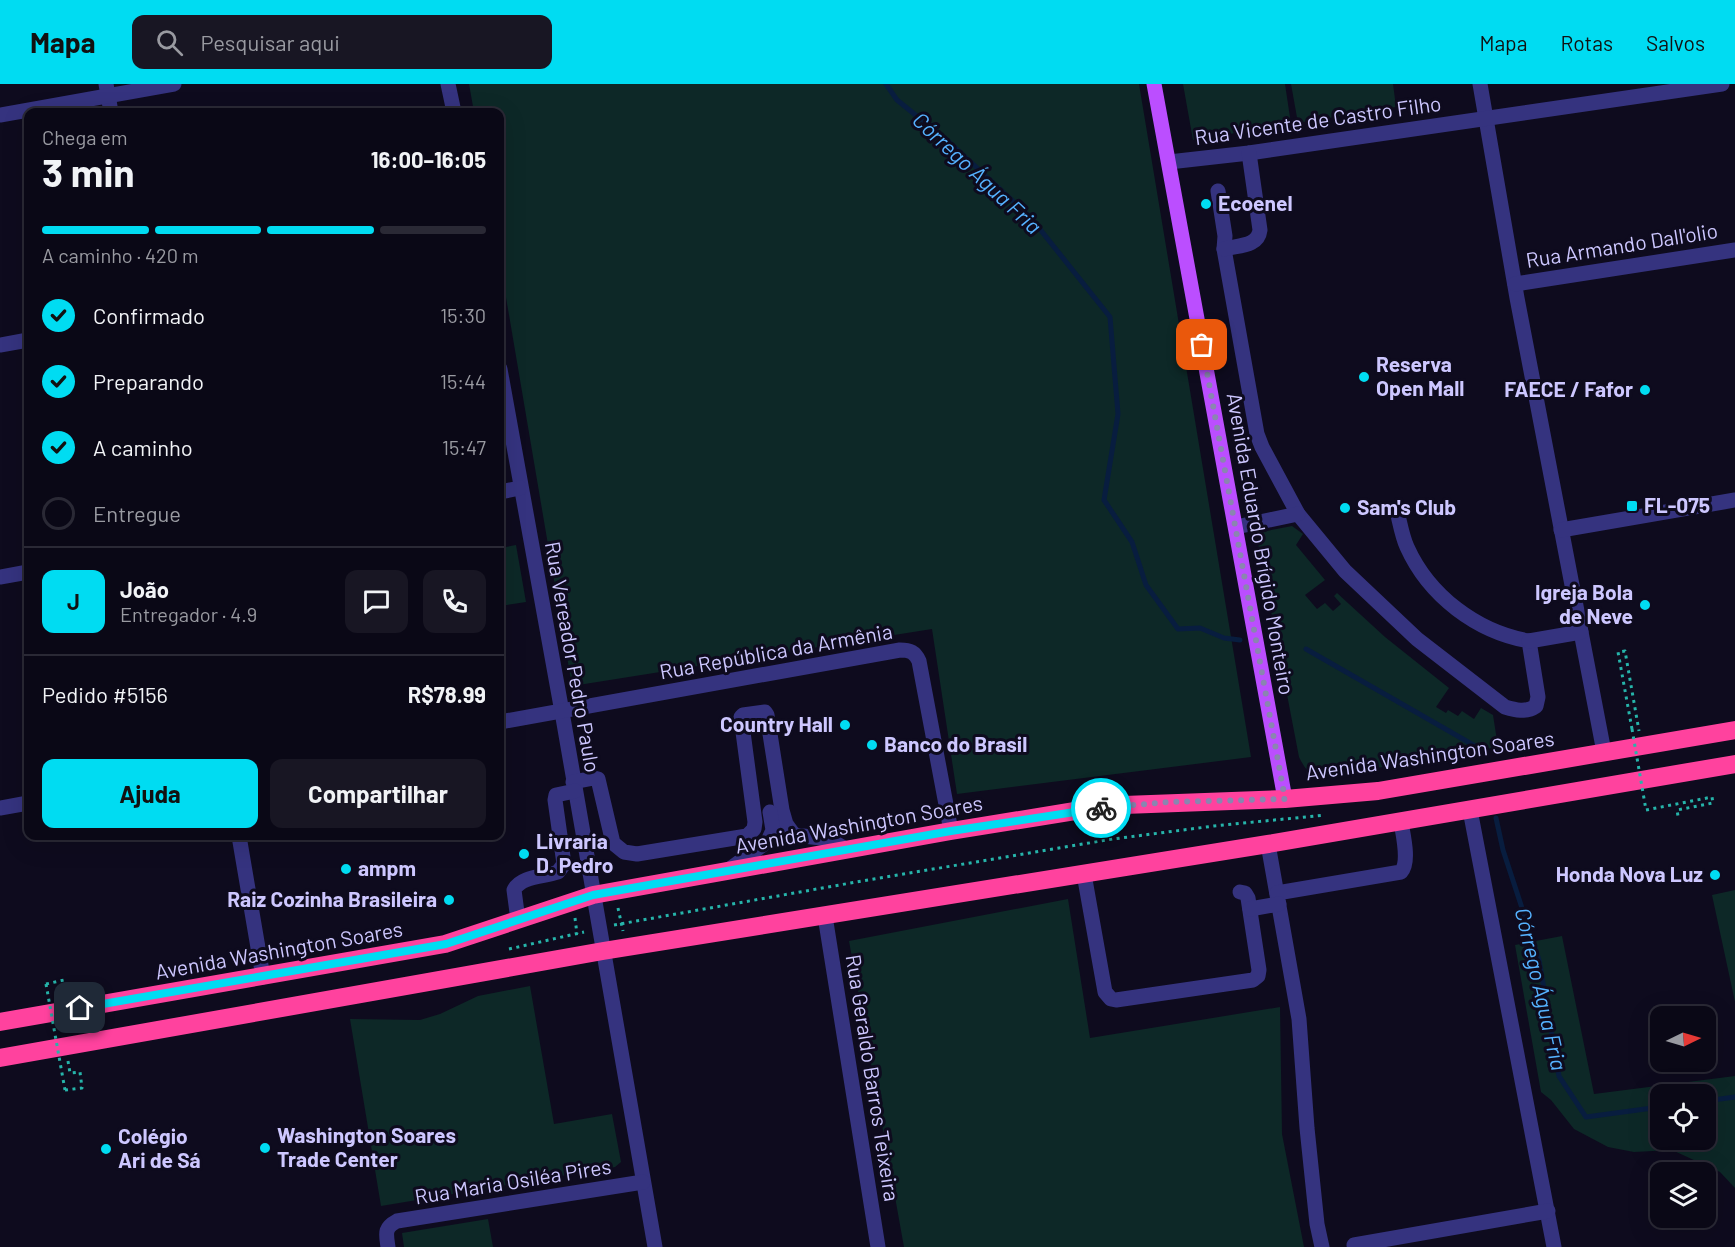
<!DOCTYPE html>
<html lang="pt">
<head>
<meta charset="utf-8">
<style>
	body { margin:0; font-family:Barlow,sans-serif; background:#181623; color:#f1f3f6; height:100vh; display:flex; flex-direction:column; font-size:22px; white-space:nowrap }
	* { box-sizing:border-box; margin:0 }
	p { font-size:20px; color:#999aa1 }
	.icon { flex:none; width:33px; height:33px; fill:none; stroke:currentColor; stroke-width:2; stroke-linecap:round; stroke-linejoin:round }
	.map { position:relative; flex:1; overflow:hidden }
	.details { position:absolute; left:24px; top:24px; width:480px; height:732px; display:flex; flex-direction:column; background:#0a0816; border-radius:12px; box-shadow:0 6px 24px #0002,0 0 0 2px #2a2935 }
	.details>* { flex:none }
	.needle { width:39px; rotate:85deg }
	.tools { position:absolute; left:1650px; top:922px; display:grid; gap:12px }
	.tools a { display:grid; place-items:center; width:66px; height:66px; border-radius:12px; background:#0a0816; box-shadow:0 6px 24px #0002,0 0 0 2px #2a2935; font-size:30px }
	.pin { position:absolute; display:grid; place-items:center; width:51px; height:51px; color:#fff; margin:-26px; border-radius:12px; box-shadow:0 3px 9px #0006 }
	.courier { position:absolute; display:grid; place-items:center; width:60px; height:60px; margin:-30px; border:4px solid #00dcf2; border-radius:50%; background:#fff; color:#222; box-shadow:0 2px 8px #0007 }
	.overview em { font-style:normal; font-weight:700 }
	.overview div { display:flex; flex-direction:column-reverse }
	.overview { display:flex; align-items:center; justify-content:space-between; height:102px; padding:0 18px }
	h1 { font-size:39px; font-weight:700; line-height:45px }
	.bar { display:grid; grid-template-columns:repeat(4,1fr); gap:9px 6px; align-content:center; height:72px; padding:0 18px }
	.bar i { height:8px; border-radius:4px; background:#2a2935 }
	.bar .active { background:#00dcf2 }
	.bar p { grid-column:span 4 }
	.line { display:flex; align-items:center; gap:15px; padding:0 18px; border-top:2px solid #2a2935 }
	.line div { flex:1 }
	.round { display:grid; place-items:center; flex:none; width:63px; height:63px; border-radius:12px; background:#181623 }
	ol { padding:0 18px; list-style:none }
	li { display:flex; align-items:center; gap:18px; height:66px }
	li p { margin-inline-start:auto }
	li .icon { padding:6px; border-radius:50%; background:#00dcf2; color:#111; stroke-width:4 }
	li:last-child { color:#999aa1 }
	li i { width:33px; height:33px; border:3px solid #2a2935; border-radius:50% }
	.action { display:flex; gap:12px; margin-top:auto; padding:12px 18px }
	.action a { flex:1; height:69px; border-radius:12px; background:#00dcf2; color:#111; font-size:24px; font-weight:700; line-height:69px; text-align:center }
	.action a+a { background:#181623; color:#f1f3f6 }
	header { display:flex; align-items:center; gap:36px; box-sizing:border-box; height:84px; padding:0 30px; background:#00dcf2; color:#111 }
	header strong { font-size:28px }
	nav { display:flex; gap:33px; margin-inline-start:auto; font-size:21px }
	.search { width:420px; height:54px; background:#181623; display:flex; align-items:center; gap:15px; box-sizing:border-box; padding:0 21px; border-radius:12px; color:#999aa1; font-size:22px }
	.map>svg:first-child { display:block }
	.green { fill:#0d2827; fill-rule:evenodd }
	.lines { fill:none; stroke-linecap:round; stroke-linejoin:round }
	.stream { stroke:#081d3f; stroke-width:5 }
	.path { stroke:#26b4aa; stroke-width:3; stroke-dasharray:3 4.5; stroke-linecap:butt }
	.minor { stroke:#35337f; stroke-width:15 }
	.major { stroke:#bb4eff; stroke-width:15 }
	.highway { stroke:#ff429e; stroke-width:18 }
	.path-bridge { stroke:#26b4aa; stroke-width:3; stroke-dasharray:3 4.5; stroke-linecap:butt }
	.done { stroke:#8a85b0; stroke-width:6; stroke-dasharray:0 10.8 }
	.route { stroke:#00dcf2; stroke-width:8 }
	.poi-dot { fill:#00dcf2; stroke:#0e0b1e; stroke-width:2 }
	.labels { text-anchor:middle; stroke-width:6; stroke-linejoin:round; paint-order:stroke }
	.street-label { font-size:21px; fill:#cdc7ff; stroke:#0e0b1e }
	.poi-label { font-size:21px; font-weight:bold; fill:#cdc7ff; stroke:#0e0b1e; text-anchor:start }
	.water-label { font-size:22px; font-style:italic; fill:#55b2ff; stroke:#0e0b1e }
</style>
</head>
<body>
<header>
<strong>Mapa</strong>
<div class="search"><svg class="icon" aria-label="search" viewBox="0 0 24 24"><circle cx="10" cy="10" r="6"/><path d="M15 15l6 6"/></svg>Pesquisar aqui</div>
<nav><a>Mapa</a><a>Rotas</a><a>Salvos</a></nav>
</header>
<div class="map">
<svg width="1735" height="1163" viewBox="0 0 1735 1163">
	<rect width="100%" height="100%" fill="#0e0b1e"/>
	<!-- green -->
	<g class="green">
		<polygon points="469,0 1139,0 1251,673 957,710 932,545 572,602 500,178 500,28 474,28"/>
		<polygon points="1183,0 1285,0 1291,40 1193,56"/>
		<polygon points="1291,0 1393,0 1396,23 1298,39"/>
		<path d="M1292,442L1303,450L1296,461L1325,496L1305,511L1317,525L1325,519L1333,527L1341,520L1334,512L1337,509L1385,553L1449,604L1436,623L1446,629L1448,626L1458,632L1462,627L1474,635L1481,624L1493,631L1498,663L1325,693C1310,693 1305,685 1299,673L1256,449Z"/>
		<polygon points="516,461 526,518 500,522 500,464"/>
		<polygon points="1735,806 1735,918 1712,811"/>
		<polygon points="1068,815 1090,954 1280,923 1282,1050 1304,1163 904,1163 849,857"/>
		<path d="M1562,852L1594,1010L1735,992V1104L1720,1088L1672,1066L1634,1068L1608,1063L1574,1045L1551,1016L1541,1008L1515,861ZM1660,1011H1706V1056H1660Z"/>
		<polygon points="530,902 554,1040 612,1030 621,1078 615,1083 381,1122 350,935 420,936 440,930 478,912"/>
		<polygon points="488,1135 493,1163 404,1163 402,1149"/>
	</g>
	<g class="lines">
		<!-- stream -->
		<g class="stream">
			<polyline points="886,0 897,16 949,58 1031,134 1110,233 1118,330 1104,416 1132,458 1146,501 1178,545 1200,544 1224,554 1240,556"/>
			<polyline points="1306,565 1482,666"/>
			<polyline points="1496,734 1503,766 1539,876 1559,992 1586,1033 1660,1023"/>
			<polyline points="1706,1017 1735,1013"/>
		</g>
		<!-- path -->
		<g class="path">
			<polyline points="1632,645 1618,568 1625,567 1639,647"/>
			<polyline points="1646,726 1712,713 1713,719 1677,726 1678,732"/>
			<polyline points="618,824 623,847"/>
			<polyline points="575,834 577,850"/>
			<polyline points="614,841 862,797 1113,755 1214,742 1325,731"/>
			<polyline points="509,865 584,848"/>
			<polyline points="46,900 64,896 66,909"/>
			<polyline points="65,1006 82,1004 80,988 70,989 68,977"/>
		</g>
		<!-- minor -->
		<g class="minor">
			<polyline points="106,0 111,28"/>
			<polyline points="448,0 454,28"/>
			<polyline points="1480,0 1517,214 1604,668"/>
			<polyline points="0,31 174,0"/>
			<polyline points="1169,78 1249,69 1722,0"/>
			<path d="M1218,107L1225,152L1224,165L1257,350L1262,363L1298,430L1345,487L1417,555L1505,623C1515,626 1526,629 1536,622L1538,613L1529,557C1477,548 1429,512 1407,463C1402,452 1400,439 1397,427"/>
			<path d="M1224,165C1238,161 1258,163 1260,146L1249,69"/>
			<polyline points="1515,200 1735,166"/>
			<polyline points="0,261 28,256"/>
			<polyline points="500,285 562,628 655,1163"/>
			<polyline points="500,408 520,404"/>
			<polyline points="1236,443 1298,430"/>
			<polyline points="1561,446 1735,416"/>
			<polyline points="0,493 28,488"/>
			<polyline points="1529,557 1581,548"/>
			<path d="M500,638L900,566C910,566 915,568 919,577L951,747"/>
			<polyline points="573,698 594,694 598,695 613,759 624,768 637,770 747,752 754,745 755,738 741,633 743,631 765,628 767,631 782,726 786,740 794,751"/>
			<polyline points="0,724 28,719"/>
			<polyline points="1470,726 1554,1163"/>
			<polyline points="239,752 263,893"/>
			<polyline points="768,757 773,746 770,728"/>
			<polyline points="1268,760 1299,935 1307,1044 1317,1140 1322,1163"/>
			<polyline points="727,787 768,757 794,751 821,754 832,757 847,766"/>
			<polyline points="1084,790 1105,908 1111,915 1116,916 1253,896 1258,892 1259,886 1248,814 1245,809 1240,808"/>
			<path d="M1277,809L1401,788C1410,778 1403,751 1401,738"/>
			<polyline points="1250,825 1279,820"/>
			<polyline points="825,832 878,1163"/>
			<path d="M518,836L514,806C521,792 544,793 558,788L564,780L555,716L556,711L575,707"/>
			<polyline points="1354,1161 1548,1127"/>
			<path d="M388,1163C386,1149 384,1144 397,1137L643,1098"/>
		</g>
		<!-- major -->
		<polyline class="major" points="1154,0 1285,715"/>
		<!-- highway -->
		<g class="highway">
			<polyline points="0,938 445,860 593,811 951,747 1075,727 1124,721 1285,715 1378,707 1735,646"/>
			<polyline points="0,974 603,867 1268,760 1735,680"/>
		</g>
		<!-- path-bridge -->
		<g class="path-bridge">
			<polyline points="1632,645 1646,726"/>
			<polyline points="46,900 65,1006"/>
		</g>
	</g>
	<g class="lines">
		<!-- done -->
		<polyline class="done" points="1101,724 1168,718 1285,715 1202,261"/>
		<!-- route -->
		<polyline class="route" points="80,924 446,860 593,811 951,747 1101,724"/>
	</g>
	<!-- markers -->
	<g class="poi-dot">
		<circle cx="1206" cy="120" r="6"/>
		<circle cx="1364" cy="293" r="6"/>
		<circle cx="1645" cy="306" r="6"/>
		<rect x="1626" y="416" width="12" height="12" rx="3"/>
		<circle cx="1345" cy="424" r="6"/>
		<circle cx="1645" cy="521" r="6"/>
		<circle cx="845" cy="641" r="6"/>
		<circle cx="872" cy="661" r="6"/>
		<circle cx="524" cy="770" r="6"/>
		<circle cx="346" cy="785" r="6"/>
		<circle cx="1715" cy="791" r="6"/>
		<circle cx="449" cy="816" r="6"/>
		<circle cx="265" cy="1064" r="6"/>
		<circle cx="106" cy="1065" r="6"/>
	</g>
	<g class="labels">
		<!-- street labels -->
		<g class="street-label">
			<text transform="translate(1318 37) rotate(-8)" y="7">Rua Vicente de Castro Filho</text>
			<text transform="translate(1622 162) rotate(-9)" y="7">Rua Armando Dall'olio</text>
			<text transform="translate(1260 460) rotate(80)" y="7">Avenida Eduardo Brígido Monteiro</text>
			<text transform="translate(776 568) rotate(-10)" y="7">Rua República da Armênia</text>
			<text transform="translate(572 573) rotate(80)" y="7">Rua Vereador Pedro Paulo</text>
			<text transform="translate(1430 672) rotate(-8)" y="7">Avenida Washington Soares</text>
			<text transform="translate(859 741) rotate(-10)" y="7">Avenida Washington Soares</text>
			<text transform="translate(279 867) rotate(-10)" y="7">Avenida Washington Soares</text>
			<text transform="translate(872 994) rotate(81)" y="7">Rua Geraldo Barros Teixeira</text>
			<text transform="translate(513 1098) rotate(-9)" y="7">Rua Maria Osiléa Pires</text>
		</g>
		<!-- poi labels -->
		<g class="poi-label">
			<text x="1218" y="127">Ecoenel</text>
			<text x="1376" y="288">Reserva<tspan x="1376" dy="24">Open Mall</tspan></text>
			<text x="1633" y="313" text-anchor="end">FAECE / Fafor</text>
			<text x="1644" y="429">FL-075</text>
			<text x="1357" y="431">Sam's Club</text>
			<text x="1633" y="516" text-anchor="end">Igreja Bola<tspan x="1633" dy="24">de Neve</tspan></text>
			<text x="833" y="648" text-anchor="end">Country Hall</text>
			<text x="884" y="668">Banco do Brasil</text>
			<text x="536" y="765">Livraria<tspan x="536" dy="24">D. Pedro</tspan></text>
			<text x="358" y="792">ampm</text>
			<text x="1703" y="798" text-anchor="end">Honda Nova Luz</text>
			<text x="437" y="823" text-anchor="end">Raiz Cozinha Brasileira</text>
			<text x="277" y="1059">Washington Soares<tspan x="277" dy="24">Trade Center</tspan></text>
			<text x="118" y="1060">Colégio<tspan x="118" dy="24">Ari de Sá</tspan></text>
		</g>
		<!-- water labels -->
		<g class="water-label">
			<text transform="translate(977 89) rotate(43)" y="8">Córrego Água Fria</text>
			<text transform="translate(1541 905) rotate(77)" y="8">Córrego Água Fria</text>
		</g>
	</g>
</svg>
<div class="tools">
<a><svg class="needle" viewBox="-14 -14 28 28"><path d="M0-13l5 13h-10z" fill="#e53935"/><path d="M0 13l5-13h-10z" fill="#999aa1"/></svg></a>
<a><svg class="icon" aria-label="locate" viewBox="0 0 24 24"><circle cx="12" cy="12" r="6"/><path d="M12 2v4M12 18v4M2 12h4M18 12h4"/></svg></a>
<a><svg class="icon" aria-label="layers" viewBox="0 0 24 24"><path d="M12 4l9 5-9 5-9-5zM3 14l9 5 9-5"/></svg></a>
</div>
<div class="pin" style="left:1202px;top:261px;background:#ea580c"><svg class="icon" aria-label="bag" viewBox="0 0 24 24"><path d="M5 8h14l-1 12H6zM9 8a3 3 0 0 1 6 0"/></svg></div>
<div class="pin" style="left:80px;top:924px;background:#1f2937"><svg class="icon" aria-label="home" viewBox="0 0 24 24"><path d="M3 11l9-7 9 7M6 9v11h12V9"/></svg></div>
<div class="courier" style="left:1101px;top:724px"><svg class="icon" aria-label="bike" viewBox="0 0 24 24"><circle cx="6" cy="16" r="4"/><circle cx="18" cy="16" r="4"/><path d="M6 16l4-8h5l3 8M10 8l3 8H6M13 5h3"/></svg></div>
<section class="details">
<div class="overview"><div><h1>3 min</h1><p>Chega em</p></div><em>16:00–16:05</em></div>
<div class="bar"><i class="active"></i><i class="active"></i><i class="active"></i><i></i><p>A caminho · 420 m</p></div>
<ol>
<li><svg class="icon" aria-label="check" viewBox="0 0 24 24"><path d="M5 12l5 5 9-10"/></svg>Confirmado<p>15:30</p></li>
<li><svg class="icon" aria-label="check" viewBox="0 0 24 24"><path d="M5 12l5 5 9-10"/></svg>Preparando<p>15:44</p></li>
<li><svg class="icon" aria-label="check" viewBox="0 0 24 24"><path d="M5 12l5 5 9-10"/></svg>A caminho<p>15:47</p></li>
<li><i></i>Entregue</li>
</ol>
<div class="line" style="height:108px"><b class="round" style="background:#00dcf2;color:#111">J</b><div><b>João</b><p>Entregador · 4.9</p></div><a class="round"><svg class="icon" aria-label="chat" viewBox="0 0 24 24"><path d="M4 5h16v11H9l-5 4z"/></svg></a><a class="round"><svg class="icon" aria-label="phone" viewBox="0 0 24 24"><path d="M5 4h4l2 5-3 2q2 4 5 5l2-3 5 2v4C11 20 4 13 5 4z"/></svg></a></div>
<div class="line" style="height:78px"><div>Pedido #5156</div><b>R$78.99</b></div>
<div class="action"><a>Ajuda</a><a>Compartilhar</a></div>
</section>
</div>
</body>
</html>
